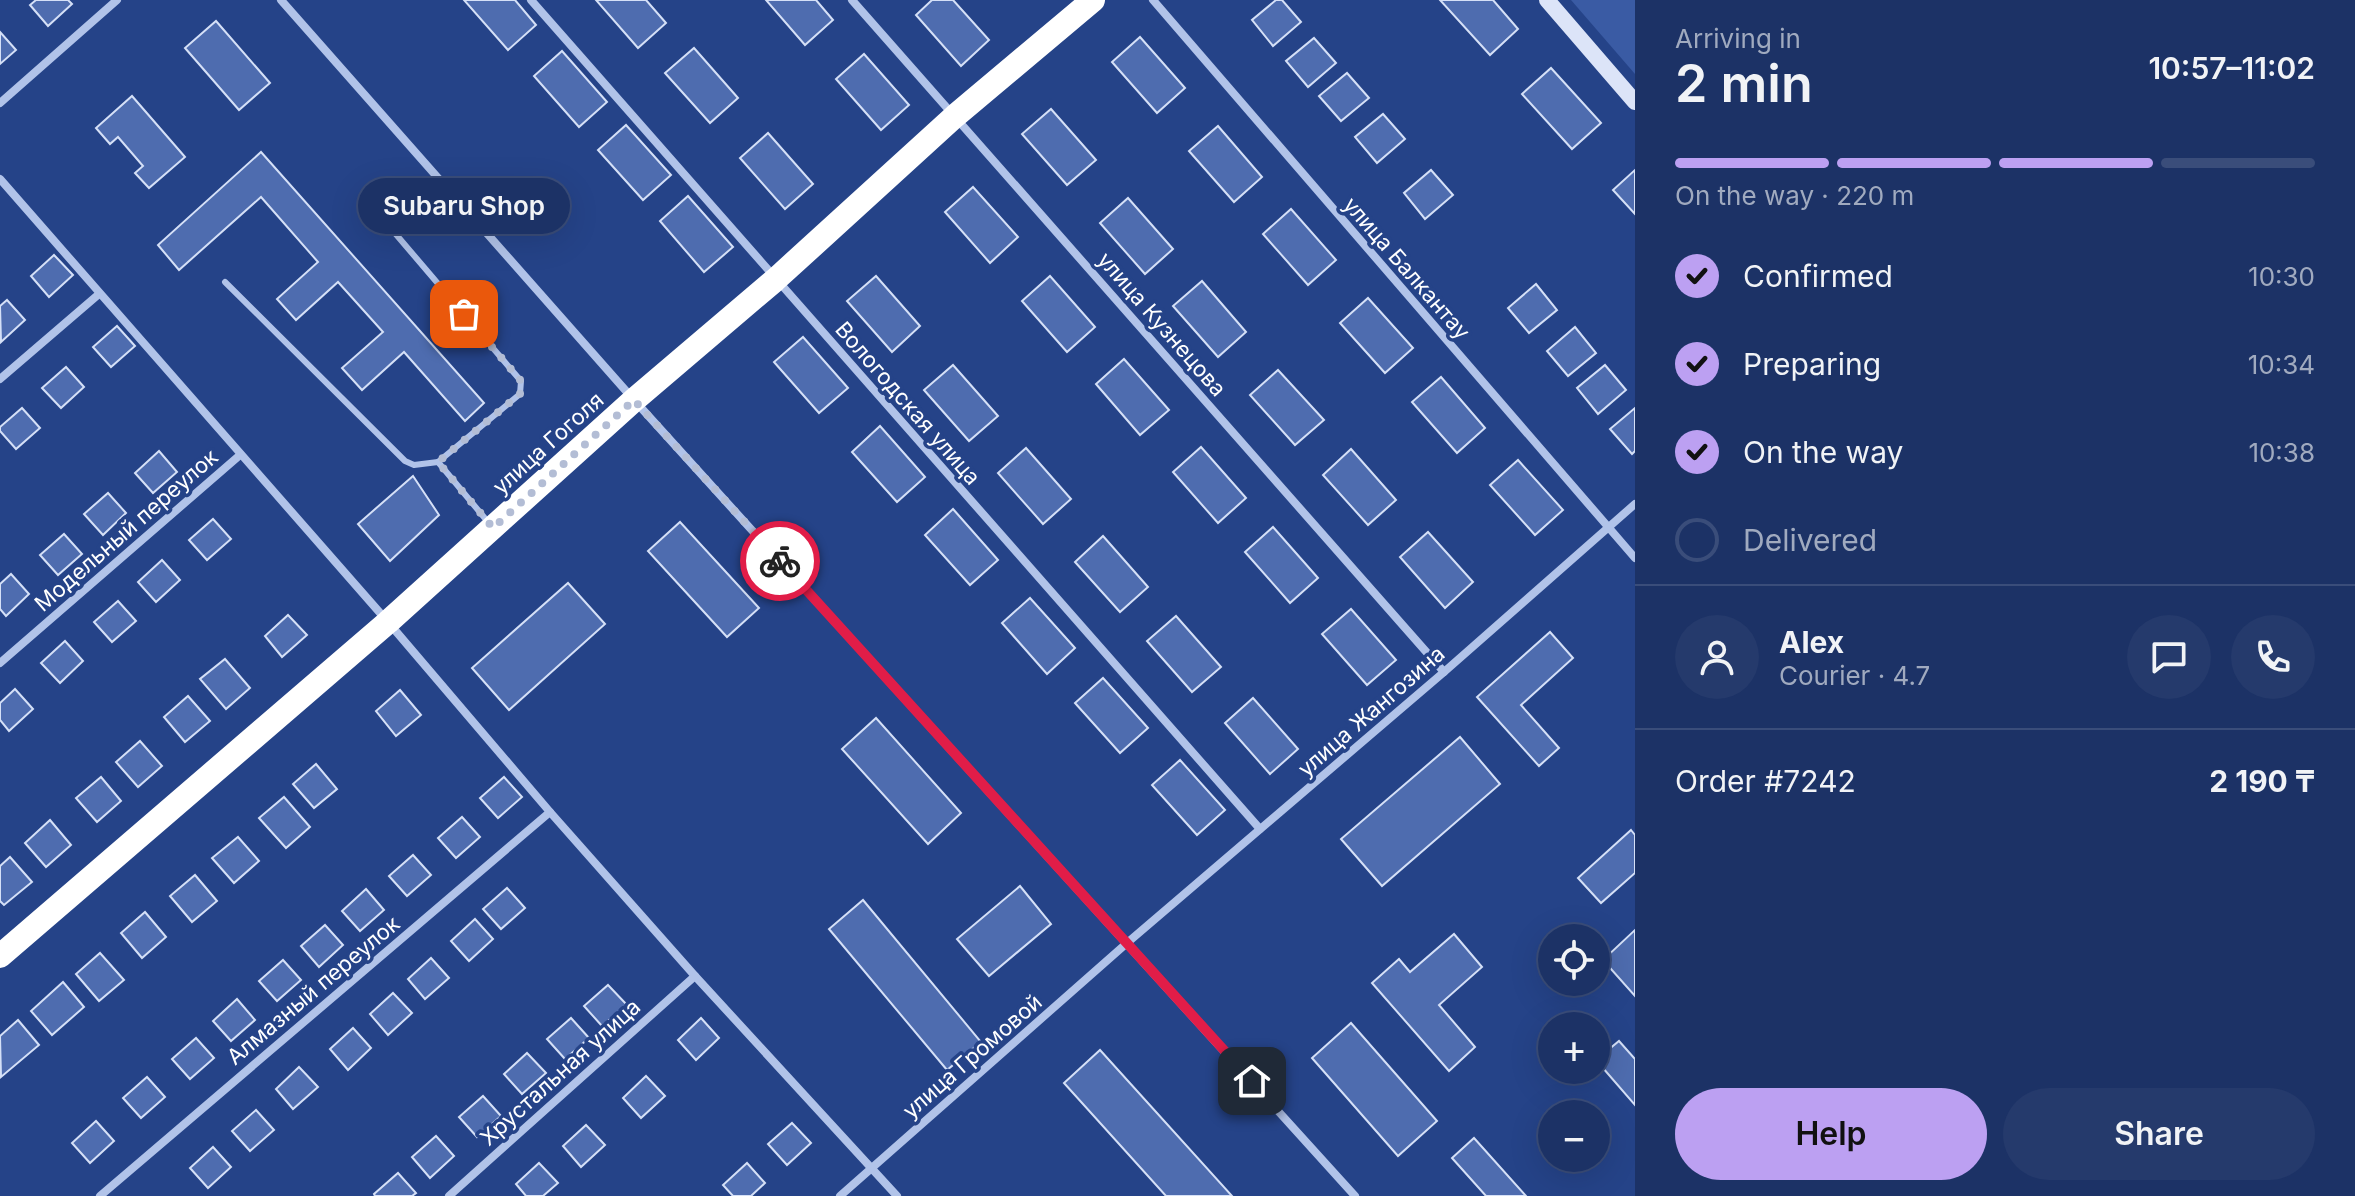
<!DOCTYPE html>
<html lang="en">
<head>
<meta charset="utf-8">
<style>
	body { margin:0; font-family:Inter,sans-serif; background:#253a6c; color:#f1f3f6; height:100vh; display:flex; flex-direction:column; font-size:30px; white-space:nowrap }
	* { box-sizing:border-box; margin:0 }
	p { font-size:26px; color:#a0aabf }
	.icon { flex:none; width:44px; height:44px; fill:none; stroke:currentColor; stroke-width:2; stroke-linecap:round; stroke-linejoin:round }
	.map { position:relative; flex:1; overflow:hidden }
	.side { display:flex; flex-direction:column; background:#1c3266; width:720px }
	.side>* { flex:none }
	.controls { position:absolute; left:1538px; top:924px; display:grid; gap:16px }
	.controls a { display:grid; place-items:center; width:72px; height:72px; border-radius:50%; background:#1c3266; box-shadow:0 8px 32px #0002,0 0 0 2px #3a4d7a; font-size:40px }
	.pin { position:absolute; display:grid; place-items:center; width:68px; height:68px; color:#fff; margin:-34px; border-radius:16px; box-shadow:0 4px 12px #0006 }
	.courier { position:absolute; display:grid; place-items:center; width:80px; height:80px; margin:-40px; border:6px solid #e11d48; border-radius:50%; background:#fff; color:#222; box-shadow:0 2px 10px #0007 }
	.bubble { position:absolute; height:56px; border-radius:28px; background:#1c3266; box-shadow:0 8px 32px #0002,0 0 0 2px #3a4d7a; font-size:26px; font-weight:600; line-height:56px; text-align:center }
	.head em { font-style:normal; font-weight:600 }
	.head div { display:flex; flex-direction:column-reverse }
	.head { display:flex; align-items:center; justify-content:space-between; height:136px; padding:0 40px }
	h1 { font-size:52px; font-weight:600; line-height:60px }
	.bar { display:grid; grid-template-columns:repeat(4,1fr); gap:12px 8px; align-content:center; height:96px; padding:0 40px }
	.bar i { height:10px; border-radius:6px; background:#3a4d7a }
	.bar .selected { background:#bca0f2 }
	.bar p { grid-column:span 4 }
	.line { display:flex; align-items:center; gap:20px; padding:0 40px; border-top:2px solid #3a4d7a }
	.line div { flex:1 }
	.round { display:grid; place-items:center; flex:none; width:84px; height:84px; border-radius:42px; background:#253a6c }
	ol { padding:0 40px; list-style:none }
	li { display:flex; align-items:center; gap:24px; height:88px }
	li p { margin-inline-start:auto }
	li .icon { padding:8px; border-radius:50%; background:#bca0f2; color:#111; stroke-width:4 }
	li:last-child { color:#a0aabf }
	li i { width:44px; height:44px; border:4px solid #3a4d7a; border-radius:50% }
	.cta { display:flex; gap:16px; margin-top:auto; padding:16px 40px }
	.cta a { flex:1; height:92px; border-radius:48px; background:#bca0f2; color:#111; font-size:32px; font-weight:600; line-height:92px; text-align:center }
	.cta a+a { background:#253a6c; color:#f1f3f6 }
	main { display:flex; flex:1; min-height:0 }
	.map>svg:first-child { display:block }
	.green { fill:#3a5ba4 }
	.building { fill:#4e6caf; stroke:#d5e0f7; stroke-width:2 }
	.lines { fill:none; stroke-linecap:round; stroke-linejoin:round }
	.lane { stroke:#b1c3e9; stroke-width:6 }
	.street { stroke:#b1c3e9; stroke-width:8 }
	.secondary { stroke:#dce4f8; stroke-width:16 }
	.highway { stroke:#fff; stroke-width:24 }
	.done { stroke:#b3bdd5; stroke-width:8; stroke-dasharray:0 14.4 }
	.route { stroke:#e11d48; stroke-width:10 }
	.labels { text-anchor:middle; stroke-width:7; stroke-linejoin:round; paint-order:stroke }
	.street-label { font-size:22px; fill:#fff; stroke:#254388 }
</style>
</head>
<body>
<main>
<div class="map">
<svg width="1635" height="1196" viewBox="0 0 1635 1196">
	<rect width="100%" height="100%" fill="#254388"/>
	<!-- green -->
	<polygon class="green" points="1571,0 1635,0 1635,74"/>
	<!-- building -->
	<g class="building">
		<polygon points="36,0 68,0 72,4 48,26 30,5"/>
		<polygon points="464,0 515,0 536,25 508,50"/>
		<polygon points="596,0 646,0 666,23 638,48"/>
		<polygon points="766,0 816,0 833,20 805,45"/>
		<polygon points="932,0 953,0 989,40 961,66 916,15"/>
		<polygon points="1276,0 1282,0 1301,22 1273,46 1252,20"/>
		<polygon points="1440,0 1493,0 1518,29 1490,55"/>
		<polygon points="216,21 270,83 239,110 185,48"/>
		<polygon points="0,32 16,50 0,64"/>
		<polygon points="1140,37 1185,88 1157,113 1112,62"/>
		<polygon points="1314,38 1336,63 1308,87 1286,61"/>
		<polygon points="694,48 738,98 710,123 665,73"/>
		<polygon points="562,51 607,102 579,127 534,76"/>
		<polygon points="864,54 909,105 881,130 836,79"/>
		<polygon points="1551,68 1601,123 1572,149 1522,94"/>
		<polygon points="1347,73 1369,98 1341,121 1319,96"/>
		<polygon points="132,96 185,157 149,188 135,173 143,166 118,137 110,144 96,128"/>
		<polygon points="1051,109 1096,160 1067,185 1022,134"/>
		<polygon points="1383,114 1405,139 1377,163 1355,137"/>
		<polygon points="626,125 671,175 643,200 598,150"/>
		<polygon points="1218,126 1262,177 1234,202 1189,151"/>
		<polygon points="768,133 813,184 785,209 740,158"/>
		<polygon points="261,152 484,403 465,421 404,352 362,390 342,368 383,332 338,282 296,320 277,299 318,262 261,197 179,270 158,245"/>
		<polygon points="1431,170 1453,195 1425,219 1404,193"/>
		<polygon points="1635,170 1635,214 1613,190"/>
		<polygon points="973,187 1018,237 990,263 945,212"/>
		<polygon points="688,196 733,247 704,272 660,221"/>
		<polygon points="1128,198 1173,249 1145,274 1100,223"/>
		<polygon points="1291,209 1336,260 1308,285 1263,234"/>
		<polygon points="54,255 73,275 49,297 31,276"/>
		<polygon points="876,276 920,326 892,352 847,301"/>
		<polygon points="1050,276 1095,327 1067,352 1022,301"/>
		<polygon points="1202,281 1246,332 1218,357 1173,306"/>
		<polygon points="1536,284 1557,310 1529,333 1508,308"/>
		<polygon points="1368,298 1413,348 1385,373 1340,323"/>
		<polygon points="7,300 25,320 1,342 0,306"/>
		<polygon points="117,326 135,346 111,367 93,347"/>
		<polygon points="1575,327 1596,353 1568,376 1547,351"/>
		<polygon points="803,337 848,388 819,413 774,362"/>
		<polygon points="1124,359 1169,410 1140,435 1096,384"/>
		<polygon points="953,365 998,416 969,441 924,390"/>
		<polygon points="1605,365 1626,390 1598,414 1577,388"/>
		<polygon points="66,367 84,387 61,408 42,388"/>
		<polygon points="1278,370 1324,420 1295,445 1250,395"/>
		<polygon points="1441,377 1485,428 1457,453 1412,402"/>
		<polygon points="22,408 40,428 16,449 0,431 0,427"/>
		<polygon points="1635,408 1635,451 1632,454 1610,429"/>
		<polygon points="880,426 925,477 897,502 852,452"/>
		<polygon points="1201,447 1246,498 1218,523 1173,472"/>
		<polygon points="1026,448 1071,499 1043,524 998,473"/>
		<polygon points="1351,449 1396,500 1368,525 1323,475"/>
		<polygon points="159,451 177,472 153,493 135,473"/>
		<polygon points="1518,460 1563,510 1535,535 1490,485"/>
		<polygon points="413,476 439,515 390,561 358,524"/>
		<polygon points="108,493 126,513 103,535 84,514"/>
		<polygon points="953,509 998,560 970,585 925,535"/>
		<polygon points="213,519 231,539 207,560 189,540"/>
		<polygon points="680,522 759,608 727,637 648,551"/>
		<polygon points="1273,527 1318,578 1290,603 1245,552"/>
		<polygon points="1428,532 1473,582 1445,608 1400,557"/>
		<polygon points="64,534 82,554 58,575 40,555"/>
		<polygon points="1103,536 1148,587 1120,612 1075,562"/>
		<polygon points="162,560 180,580 156,602 138,582"/>
		<polygon points="11,574 29,594 6,616 0,609 0,584"/>
		<polygon points="568,583 605,624 509,710 472,668"/>
		<polygon points="1030,598 1075,648 1047,674 1002,623"/>
		<polygon points="118,601 136,621 112,642 94,622"/>
		<polygon points="1351,609 1396,660 1367,685 1322,634"/>
		<polygon points="288,615 307,635 282,657 265,636"/>
		<polygon points="1176,616 1221,667 1192,692 1147,641"/>
		<polygon points="1550,632 1573,658 1521,705 1559,748 1539,766 1477,697"/>
		<polygon points="65,641 83,661 60,683 41,663"/>
		<polygon points="225,659 250,688 226,709 200,679"/>
		<polygon points="1103,678 1148,728 1120,753 1075,703"/>
		<polygon points="15,689 33,709 9,731 0,720 0,703"/>
		<polygon points="400,690 421,715 396,736 376,711"/>
		<polygon points="188,696 210,721 185,742 164,717"/>
		<polygon points="1253,698 1298,749 1270,774 1225,723"/>
		<polygon points="876,718 961,813 928,844 842,749"/>
		<polygon points="1460,737 1500,784 1382,886 1341,839"/>
		<polygon points="140,741 162,766 138,787 116,762"/>
		<polygon points="1180,760 1225,810 1197,835 1152,785"/>
		<polygon points="316,764 337,789 314,808 293,784"/>
		<polygon points="101,777 121,801 97,822 76,798"/>
		<polygon points="504,777 522,797 498,818 480,798"/>
		<polygon points="284,797 310,827 286,848 259,818"/>
		<polygon points="462,817 480,837 456,858 438,838"/>
		<polygon points="50,820 71,845 46,867 25,843"/>
		<polygon points="1631,830 1635,835 1635,873 1601,903 1578,878"/>
		<polygon points="238,837 259,861 234,883 212,858"/>
		<polygon points="413,855 431,875 407,896 389,876"/>
		<polygon points="10,857 32,882 4,905 0,901 0,866"/>
		<polygon points="195,875 217,901 192,922 170,896"/>
		<polygon points="1020,886 1051,924 989,976 957,939"/>
		<polygon points="507,888 525,908 501,929 483,909"/>
		<polygon points="366,889 384,910 360,931 342,911"/>
		<polygon points="863,900 981,1042 947,1070 829,929"/>
		<polygon points="145,912 166,937 142,958 121,933"/>
		<polygon points="475,919 493,939 469,961 451,941"/>
		<polygon points="325,925 343,945 319,967 301,946"/>
		<polygon points="1635,930 1635,996 1603,960"/>
		<polygon points="1454,934 1482,967 1439,1005 1475,1047 1449,1071 1372,983 1399,959 1410,972"/>
		<polygon points="100,953 124,980 99,1001 76,974"/>
		<polygon points="431,958 449,978 425,999 408,979"/>
		<polygon points="283,960 301,980 277,1001 259,981"/>
		<polygon points="63,982 84,1007 52,1035 31,1011"/>
		<polygon points="608,985 627,1005 602,1026 584,1006"/>
		<polygon points="393,993 412,1013 388,1035 370,1014"/>
		<polygon points="237,999 255,1020 231,1041 213,1021"/>
		<polygon points="571,1018 589,1038 565,1059 547,1039"/>
		<polygon points="701,1018 719,1038 696,1060 678,1040"/>
		<polygon points="18,1020 39,1045 1,1077 0,1036"/>
		<polygon points="1351,1023 1437,1121 1398,1156 1312,1058"/>
		<polygon points="353,1028 371,1048 348,1070 330,1049"/>
		<polygon points="196,1038 214,1058 190,1079 172,1059"/>
		<polygon points="1619,1041 1635,1059 1635,1105 1596,1060"/>
		<polygon points="1100,1050 1232,1196 1166,1196 1064,1083"/>
		<polygon points="527,1053 546,1073 522,1094 504,1074"/>
		<polygon points="299,1067 318,1087 293,1109 276,1089"/>
		<polygon points="646,1076 665,1096 641,1118 623,1098"/>
		<polygon points="147,1077 165,1097 141,1118 123,1098"/>
		<polygon points="483,1096 501,1116 477,1137 459,1117"/>
		<polygon points="256,1110 274,1130 250,1151 232,1131"/>
		<polygon points="96,1121 114,1141 90,1163 72,1143"/>
		<polygon points="792,1123 811,1143 787,1165 768,1144"/>
		<polygon points="586,1125 605,1145 581,1167 563,1146"/>
		<polygon points="436,1136 454,1156 430,1178 412,1157"/>
		<polygon points="1474,1138 1526,1196 1486,1196 1452,1158"/>
		<polygon points="213,1147 231,1167 208,1188 190,1168"/>
		<polygon points="539,1163 558,1183 543,1196 526,1196 516,1184"/>
		<polygon points="747,1163 765,1183 751,1196 733,1196 723,1185"/>
		<polygon points="398,1173 416,1193 412,1196 375,1196 374,1194"/>
	</g>
	<g class="lines">
		<!-- lane -->
		<g class="lane">
			<polyline points="388,225 521,381 520,394 438,462"/>
			<polyline points="225,282 405,461 414,465 438,462 488,522"/>
		</g>
		<!-- street -->
		<g class="street">
			<polyline points="281,0 634,400 1355,1196"/>
			<polyline points="531,0 1260,829"/>
			<polyline points="852,0 1444,672"/>
			<polyline points="1153,0 1635,558"/>
			<polyline points="0,103 117,0"/>
			<polyline points="0,179 388,622 550,812 695,976 897,1196"/>
			<polyline points="0,379 99,294"/>
			<polyline points="0,663 240,455"/>
			<polyline points="100,1196 550,812"/>
			<polyline points="449,1196 695,976"/>
			<polyline points="840,1196 1127,943 1444,672 1635,504"/>
		</g>
		<!-- secondary -->
		<polyline class="secondary" points="1547,0 1635,102"/>
		<!-- highway -->
		<polyline class="highway" points="0,956 388,622 634,400 775,280 955,116 1093,0"/>
	</g>
	<g class="lines">
		<!-- done -->
		<polyline class="done" points="464,314 521,381 520,394 438,462 493,528 634,400 780,561"/>
		<!-- route -->
		<polyline class="route" points="780,561 1252,1081"/>
	</g>
	<g class="labels">
		<!-- street labels -->
		<g class="street-label">
			<text transform="translate(1407 268) rotate(49)" y="8">улица Балкантау</text>
			<text transform="translate(1162 324) rotate(49)" y="8">улица Кузнецова</text>
			<text transform="translate(908 403) rotate(49)" y="8">Вологодская улица</text>
			<text transform="translate(548 443) rotate(-42)" y="8">улица Гоголя</text>
			<text transform="translate(126 530) rotate(-41)" y="8">Модельный переулок</text>
			<text transform="translate(1371 711) rotate(-41)" y="8">улица Жангозина</text>
			<text transform="translate(313 990) rotate(-40)" y="8">Алмазный переулок</text>
			<text transform="translate(972 1056) rotate(-41)" y="8">улица Громовой</text>
			<text transform="translate(560 1072) rotate(-42)" y="8">Хрустальная улица</text>
		</g>
	</g>
</svg>
<div class="controls">
<a><svg class="icon" aria-label="locate" viewBox="0 0 24 24"><circle cx="12" cy="12" r="6"/><path d="M12 2v4M12 18v4M2 12h4M18 12h4"/></svg></a>
<a>+</a>
<a>−</a>
</div>
<div class="pin" style="left:464px;top:314px;background:#ea580c"><svg class="icon" aria-label="bag" viewBox="0 0 24 24"><path d="M5 8h14l-1 12H6zM9 8a3 3 0 0 1 6 0"/></svg></div>
<div class="pin" style="left:1252px;top:1081px;background:#1f2937"><svg class="icon" aria-label="home" viewBox="0 0 24 24"><path d="M3 11l9-7 9 7M6 9v11h12V9"/></svg></div>
<div class="courier" style="left:780px;top:561px"><svg class="icon" aria-label="bike" viewBox="0 0 24 24"><circle cx="6" cy="16" r="4"/><circle cx="18" cy="16" r="4"/><path d="M6 16l4-8h5l3 8M10 8l3 8H6M13 5h3"/></svg></div>
<div class="bubble" style="left:358px;top:178px;width:212px">Subaru Shop</div>
</div>
<section class="side">
<div class="head"><div><h1>2 min</h1><p>Arriving in</p></div><em>10:57–11:02</em></div>
<div class="bar"><i class="selected"></i><i class="selected"></i><i class="selected"></i><i></i><p>On the way · 220 m</p></div>
<ol>
<li><svg class="icon" aria-label="check" viewBox="0 0 24 24"><path d="M5 12l5 5 9-10"/></svg>Confirmed<p>10:30</p></li>
<li><svg class="icon" aria-label="check" viewBox="0 0 24 24"><path d="M5 12l5 5 9-10"/></svg>Preparing<p>10:34</p></li>
<li><svg class="icon" aria-label="check" viewBox="0 0 24 24"><path d="M5 12l5 5 9-10"/></svg>On the way<p>10:38</p></li>
<li><i></i>Delivered</li>
</ol>
<div class="line" style="height:144px"><a class="round"><svg class="icon" aria-label="person" viewBox="0 0 24 24"><circle cx="12" cy="8" r="4"/><path d="M4 21q1-7 8-7t8 7"/></svg></a><div><b>Alex</b><p>Courier · 4.7</p></div><a class="round"><svg class="icon" aria-label="chat" viewBox="0 0 24 24"><path d="M4 5h16v11H9l-5 4z"/></svg></a><a class="round"><svg class="icon" aria-label="phone" viewBox="0 0 24 24"><path d="M5 4h4l2 5-3 2q2 4 5 5l2-3 5 2v4C11 20 4 13 5 4z"/></svg></a></div>
<div class="line" style="height:104px"><div>Order #7242</div><b>2 190 ₸</b></div>
<div class="cta"><a>Help</a><a>Share</a></div>
</section>
</main>
</body>
</html>
